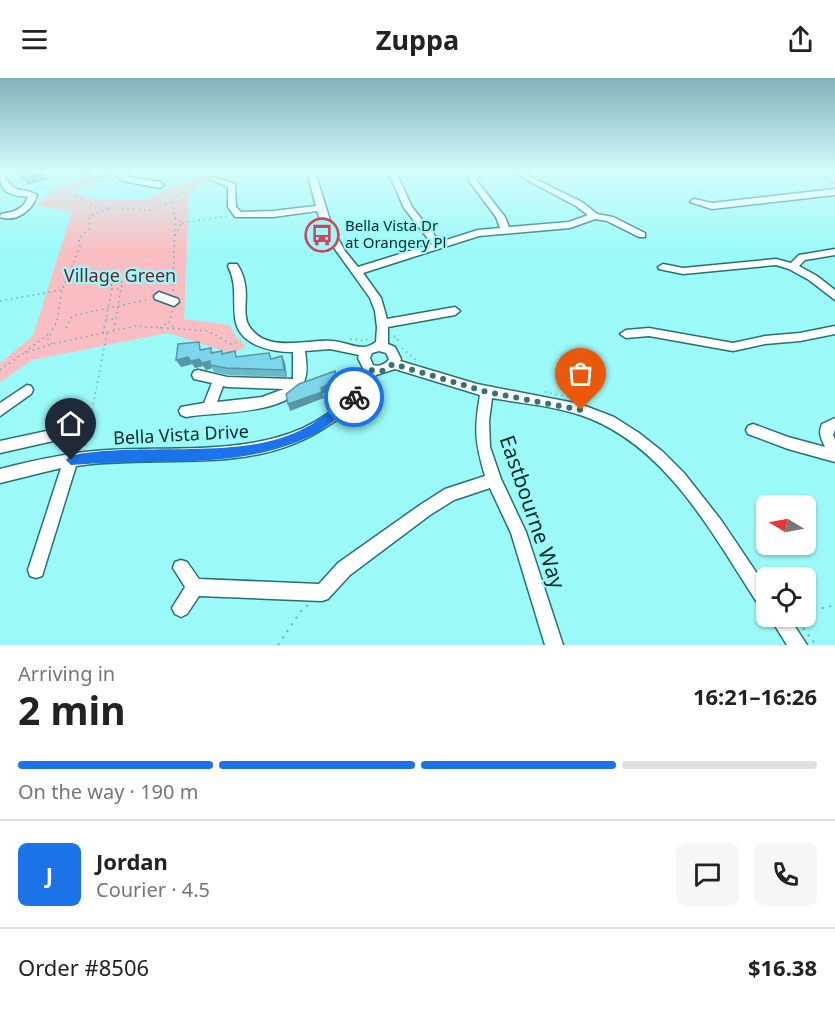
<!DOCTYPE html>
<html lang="en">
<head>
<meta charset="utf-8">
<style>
	body { margin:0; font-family:"Noto Sans",sans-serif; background:#f6f6f6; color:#222; height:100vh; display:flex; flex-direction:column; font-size:22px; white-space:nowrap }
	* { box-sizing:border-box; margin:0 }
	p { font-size:20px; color:#767676 }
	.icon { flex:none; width:33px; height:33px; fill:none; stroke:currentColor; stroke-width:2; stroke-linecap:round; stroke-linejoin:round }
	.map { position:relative; height:567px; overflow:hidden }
	.side { display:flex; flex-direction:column; background:#fff; flex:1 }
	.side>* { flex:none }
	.needle { width:39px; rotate:280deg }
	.buttons { position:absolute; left:756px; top:417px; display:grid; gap:12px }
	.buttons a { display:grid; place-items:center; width:60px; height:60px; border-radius:9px; background:#fff; box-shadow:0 2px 4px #0004; font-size:30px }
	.pin { position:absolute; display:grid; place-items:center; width:51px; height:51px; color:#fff; margin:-62px -26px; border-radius:50% 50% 50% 0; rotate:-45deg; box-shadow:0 0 6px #0007 }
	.pin .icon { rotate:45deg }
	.courier { position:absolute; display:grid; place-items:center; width:60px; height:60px; margin:-30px; border:4px solid #1a73e8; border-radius:50%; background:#fff; color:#222; box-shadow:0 2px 8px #0007 }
	.head em { font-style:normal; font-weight:700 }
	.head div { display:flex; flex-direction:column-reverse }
	.head { display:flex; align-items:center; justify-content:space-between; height:102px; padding:0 18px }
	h1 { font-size:39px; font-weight:700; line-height:45px }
	.bar { display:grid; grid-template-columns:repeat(4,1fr); gap:9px 6px; align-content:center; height:72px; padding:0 18px }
	.bar i { height:8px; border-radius:4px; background:#e0e0e0 }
	.bar .current { background:#1a73e8 }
	.bar p { grid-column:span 4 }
	.line { display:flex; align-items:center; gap:15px; padding:0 18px; border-top:2px solid #e0e0e0 }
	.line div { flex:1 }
	.round { display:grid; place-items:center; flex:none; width:63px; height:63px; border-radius:9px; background:#f6f6f6 }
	header { display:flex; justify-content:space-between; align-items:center; height:78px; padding:0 18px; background:#fff; font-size:27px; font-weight:700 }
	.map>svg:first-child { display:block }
	.green { fill:#fabec2 }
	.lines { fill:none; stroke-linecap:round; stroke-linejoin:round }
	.minor-casing { stroke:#267271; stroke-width:3 }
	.major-casing { stroke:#958ab1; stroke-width:3 }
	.path-far1 { stroke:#65b2b1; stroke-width:1.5; stroke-dasharray:1.5 4; stroke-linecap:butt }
	.path { stroke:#65b2b1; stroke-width:2; stroke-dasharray:2 6; stroke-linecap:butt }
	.minor { fill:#fff; fill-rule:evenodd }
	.major { fill:#efd7fb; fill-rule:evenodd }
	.wall { fill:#6bb8ca }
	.shaded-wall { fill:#5796a4 }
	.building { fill:#7cd6eb; stroke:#5796a4; stroke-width:1.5 }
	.route { fill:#1a73e8 }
	.done { stroke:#367372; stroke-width:6; stroke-dasharray:0 10.8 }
	.labels { text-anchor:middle; stroke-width:4.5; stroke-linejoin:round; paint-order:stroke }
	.far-poi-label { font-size:15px; fill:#002b2a; stroke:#9bfaf8; text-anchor:start }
	.park-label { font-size:18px; fill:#721d2d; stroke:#9bfaf8 }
	.street-label { font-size:18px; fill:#002b2a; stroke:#9bfaf8 }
	.near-street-label { font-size:21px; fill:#002b2a; stroke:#9bfaf8 }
</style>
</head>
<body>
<header><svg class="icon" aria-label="menu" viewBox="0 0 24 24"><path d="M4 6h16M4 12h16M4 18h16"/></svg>Zuppa<svg class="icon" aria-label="share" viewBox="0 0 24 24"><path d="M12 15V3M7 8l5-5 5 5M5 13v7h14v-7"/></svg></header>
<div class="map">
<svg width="835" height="567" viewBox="0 0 835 567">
	<rect width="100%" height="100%" fill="#9bfaf8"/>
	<!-- green -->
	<polygon class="green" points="204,94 219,94 189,117 184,241 230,247 236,259 246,268 233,276 168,255 32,282 0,304 0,285 33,258 72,134 35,127 50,116 52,111 86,100 106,99 109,99 75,113 77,116 100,121 145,122"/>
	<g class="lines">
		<!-- minor casing -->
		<g class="minor-casing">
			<g id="minor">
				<polygon points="83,94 122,94 129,99 160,104 164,107 160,110 123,103 115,96 94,98"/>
				<path d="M307,94H315L333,152L345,173L358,189L432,166L404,130L388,94H396L412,129L440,164L478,152L500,150L496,139L469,103V99L475,94H483L477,100V103L505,139L509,149L569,144L588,137L576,128L512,94H521L582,124L597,136L613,139L645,155V159H639L607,143L595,141L570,150L479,158L363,195L381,220L387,241L455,229L460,233L455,237L388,249V266L395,269L401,281L400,283L477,306L580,326L614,339L639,355L663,374L684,395L721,442L766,509V531L760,529C715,461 671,374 591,341C560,328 525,326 492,320L489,343L490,369L501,401L526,454L563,567H545L511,455L490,410L454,422L430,437L350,497L328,521L322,523L199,518L187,536L181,539L175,536L172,530L185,509L173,490L175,484L181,482L187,484L199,501L319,506L338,485L420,427L445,411L485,398C475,364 474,352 480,317L395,291L376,297C364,320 347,336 326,349C251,399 160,375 76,388L42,498L36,500L30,498L28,492L61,390L0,405V391C35,382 71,374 108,372C196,367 313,385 365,294L358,280L359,277L330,271L305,273C306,282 308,292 305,301C295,338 217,333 186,339L181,337L179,333L181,329L204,325L212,305L194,301L192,297L194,293L198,292L227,299L293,301V274C270,274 237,267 235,239C233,220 237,206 228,188L229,186H237C241,192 244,199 245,207C248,220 242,237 249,248C267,276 305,261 332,263C341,263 356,270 364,269C367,269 373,266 376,264L377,249L375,233L370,220L327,160L317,133L273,139H235L228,129V109L210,101L214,99L235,106L236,129L241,134L273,133L316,128ZM379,273L386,275L389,281C386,286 379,289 373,287L370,280L372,275ZM223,308L227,309L284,311L262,319L217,324Z"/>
				<path d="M0,95H3C16,120 20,107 37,117C33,132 16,145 0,139L1,136C13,134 23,132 28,119C9,117 0,115 0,95Z"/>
				<polygon points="835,111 835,117 712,131 690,124 694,121 712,125"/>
				<polygon points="835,171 835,177 805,182 799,188 817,198 835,212 835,222 809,202 789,191 776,187 683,196 659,191 658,189 663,186 683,190 776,181 791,185 799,177"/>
				<polygon points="159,214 178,221 179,224 174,228 155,221 154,218"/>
				<polygon points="835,248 835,256 800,263 765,266 733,273 649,258 626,260 620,256 626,252 649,250 733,265 765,258 800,255"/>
				<polygon points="27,307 31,308 33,312 31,316 0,338 0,325"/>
				<path d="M835,340V352L833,357L835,361V384L788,371L748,356L746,352L748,348L753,346L788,359L825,369C821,360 818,355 822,346Z"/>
				<polygon points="79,346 84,348 86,352 84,356 0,375 0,363"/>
				<polygon points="769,538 788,538 807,567 787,567"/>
			</g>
		</g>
		<!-- major casing -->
		<g class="major-casing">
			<polygon id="major" points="819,94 830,94 835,97 835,105"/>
		</g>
		<!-- path-far1 -->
		<g class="path-far1">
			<polyline points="687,94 701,117"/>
			<polyline points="36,110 47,110 49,114 62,116"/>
			<polyline points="64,113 89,102"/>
			<polyline points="111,130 149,132 170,124"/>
			<polyline points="175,139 182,145 175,158"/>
			<polyline points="182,145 229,138"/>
			<polygon points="115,204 122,204 123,207 119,211 112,211 110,208"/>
			<polyline points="173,213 175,139 171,123 210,94"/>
			<polyline points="0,223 61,212"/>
			<polyline points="172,233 169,244 174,250"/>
			<polyline points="106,242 116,241"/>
			<polyline points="66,250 72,238 150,221"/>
			<polyline points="160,250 169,244"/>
			<polyline points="114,252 121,210"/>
			<polyline points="103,255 112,211"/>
			<polyline points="394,258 397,259 399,266"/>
			<polyline points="350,261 365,263 371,259"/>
			<polyline points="52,266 48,261 57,243 62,212 80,169 79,160 90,150 89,139 110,130 99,130 69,115"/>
			<polyline points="402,270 416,282"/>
			<polyline points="25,274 50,255"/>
			<polyline points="0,292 22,276 52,266 136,248 208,253 231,266 241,263"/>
			<polyline points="545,314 570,319"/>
			<polyline points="89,348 107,255"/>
			<polyline points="85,367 87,358"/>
		</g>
		<!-- path -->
		<g class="path">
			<polyline points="85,368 86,365"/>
			<polyline points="760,490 767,500"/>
			<polyline points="806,534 835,527"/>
			<polyline points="798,544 816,567"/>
			<polyline points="278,567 301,533 308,527"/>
		</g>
		<!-- minor -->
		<use href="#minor" class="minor"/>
		<!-- major -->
		<use href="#major" class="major"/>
	</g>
	<!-- wall -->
	<polygon class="wall" points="203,272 238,278 271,281 282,278 285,285 287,299 229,297 214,294 212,290 206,292 203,288 195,290 192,286 181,289"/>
	<!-- shaded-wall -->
	<g class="shaded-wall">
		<polygon points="43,94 48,101 28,107 25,103 23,103 18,96"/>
		<polygon points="282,278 285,285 287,299 284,292"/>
		<polygon points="188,279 192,286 181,289 176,282"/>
		<polygon points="199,281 203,288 195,290 191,283"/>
		<polygon points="210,283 210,287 212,290 206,292 202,285"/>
		<polygon points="337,302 339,309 323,316 324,320 290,333 288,326"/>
	</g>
	<!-- building -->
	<g class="building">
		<polygon points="16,94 43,94 23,100 21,96 18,96"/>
		<polygon points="199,264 200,272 211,270 211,275 222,273 222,276 235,273 236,279 269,275 271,281 282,278 284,292 226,290 210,287 210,283 202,285 199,281 191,283 188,279 176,282 178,266"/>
		<polygon points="335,293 337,302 321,310 322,314 288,326 286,316 299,306"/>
	</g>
	<!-- sky -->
	<linearGradient id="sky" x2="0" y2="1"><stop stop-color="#82b1ba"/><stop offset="0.54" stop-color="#d2fdfc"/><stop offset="1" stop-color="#d2fdfc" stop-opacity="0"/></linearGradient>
	<rect width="835" height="173" fill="url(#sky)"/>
	<!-- route -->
	<path class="route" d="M354,315L358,316V322C344,334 331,347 315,356C240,394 152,379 71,387L66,382C73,369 172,372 191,371C235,370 276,368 314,345C328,336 340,321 354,315Z"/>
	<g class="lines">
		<!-- done -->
		<polyline class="done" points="354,319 362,310 372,292 382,293 393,286 487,314 581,332"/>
	</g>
	<!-- icons -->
	<defs>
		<g id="bus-ring" transform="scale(1.725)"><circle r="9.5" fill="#9bfaf8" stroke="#d4435d" stroke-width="1.5"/><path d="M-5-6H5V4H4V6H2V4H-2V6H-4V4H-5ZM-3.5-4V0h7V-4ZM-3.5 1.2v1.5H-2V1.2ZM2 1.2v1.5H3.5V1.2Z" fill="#d4435d"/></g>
	</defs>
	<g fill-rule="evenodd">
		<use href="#bus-ring" x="322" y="157"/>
	</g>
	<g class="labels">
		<!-- far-poi labels -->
		<g class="far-poi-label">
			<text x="345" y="153">Bella Vista Dr<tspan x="345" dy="17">at Orangery Pl</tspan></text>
		</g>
		<!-- park labels -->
		<g class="park-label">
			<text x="120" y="204">Village Green</text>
		</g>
		<!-- street labels -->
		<g class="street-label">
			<text transform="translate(181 357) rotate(-3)" y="6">Bella Vista Drive</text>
		</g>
		<!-- near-street labels -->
		<g class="near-street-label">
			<text transform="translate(532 434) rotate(71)" y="7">Eastbourne Way</text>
		</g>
	</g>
</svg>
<div class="buttons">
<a><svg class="needle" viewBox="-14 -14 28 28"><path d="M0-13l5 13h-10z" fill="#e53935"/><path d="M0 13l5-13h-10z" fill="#767676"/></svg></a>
<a><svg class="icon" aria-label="locate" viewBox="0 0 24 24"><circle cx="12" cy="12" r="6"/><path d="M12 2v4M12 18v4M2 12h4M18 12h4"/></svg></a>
</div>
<div class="pin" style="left:581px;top:332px;background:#ea580c"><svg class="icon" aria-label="bag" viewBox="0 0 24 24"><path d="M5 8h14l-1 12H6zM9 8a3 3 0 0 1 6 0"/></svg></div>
<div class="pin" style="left:71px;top:382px;background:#1f2937"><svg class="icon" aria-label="home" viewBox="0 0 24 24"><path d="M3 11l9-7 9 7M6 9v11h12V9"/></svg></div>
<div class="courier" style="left:354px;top:319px"><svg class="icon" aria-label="bike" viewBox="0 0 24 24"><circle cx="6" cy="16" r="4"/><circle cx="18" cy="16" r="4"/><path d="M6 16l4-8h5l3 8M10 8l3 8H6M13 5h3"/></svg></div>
</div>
<section class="side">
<div class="head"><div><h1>2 min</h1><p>Arriving in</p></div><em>16:21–16:26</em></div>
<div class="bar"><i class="current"></i><i class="current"></i><i class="current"></i><i></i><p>On the way · 190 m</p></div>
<div class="line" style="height:108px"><b class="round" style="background:#1a73e8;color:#fff">J</b><div><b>Jordan</b><p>Courier · 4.5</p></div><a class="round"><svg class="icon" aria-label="chat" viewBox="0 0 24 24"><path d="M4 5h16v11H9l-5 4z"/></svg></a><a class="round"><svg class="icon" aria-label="phone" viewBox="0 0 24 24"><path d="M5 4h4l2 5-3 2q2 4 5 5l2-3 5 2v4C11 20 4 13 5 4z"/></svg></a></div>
<div class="line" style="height:78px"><div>Order #8506</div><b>$16.38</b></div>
</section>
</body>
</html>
